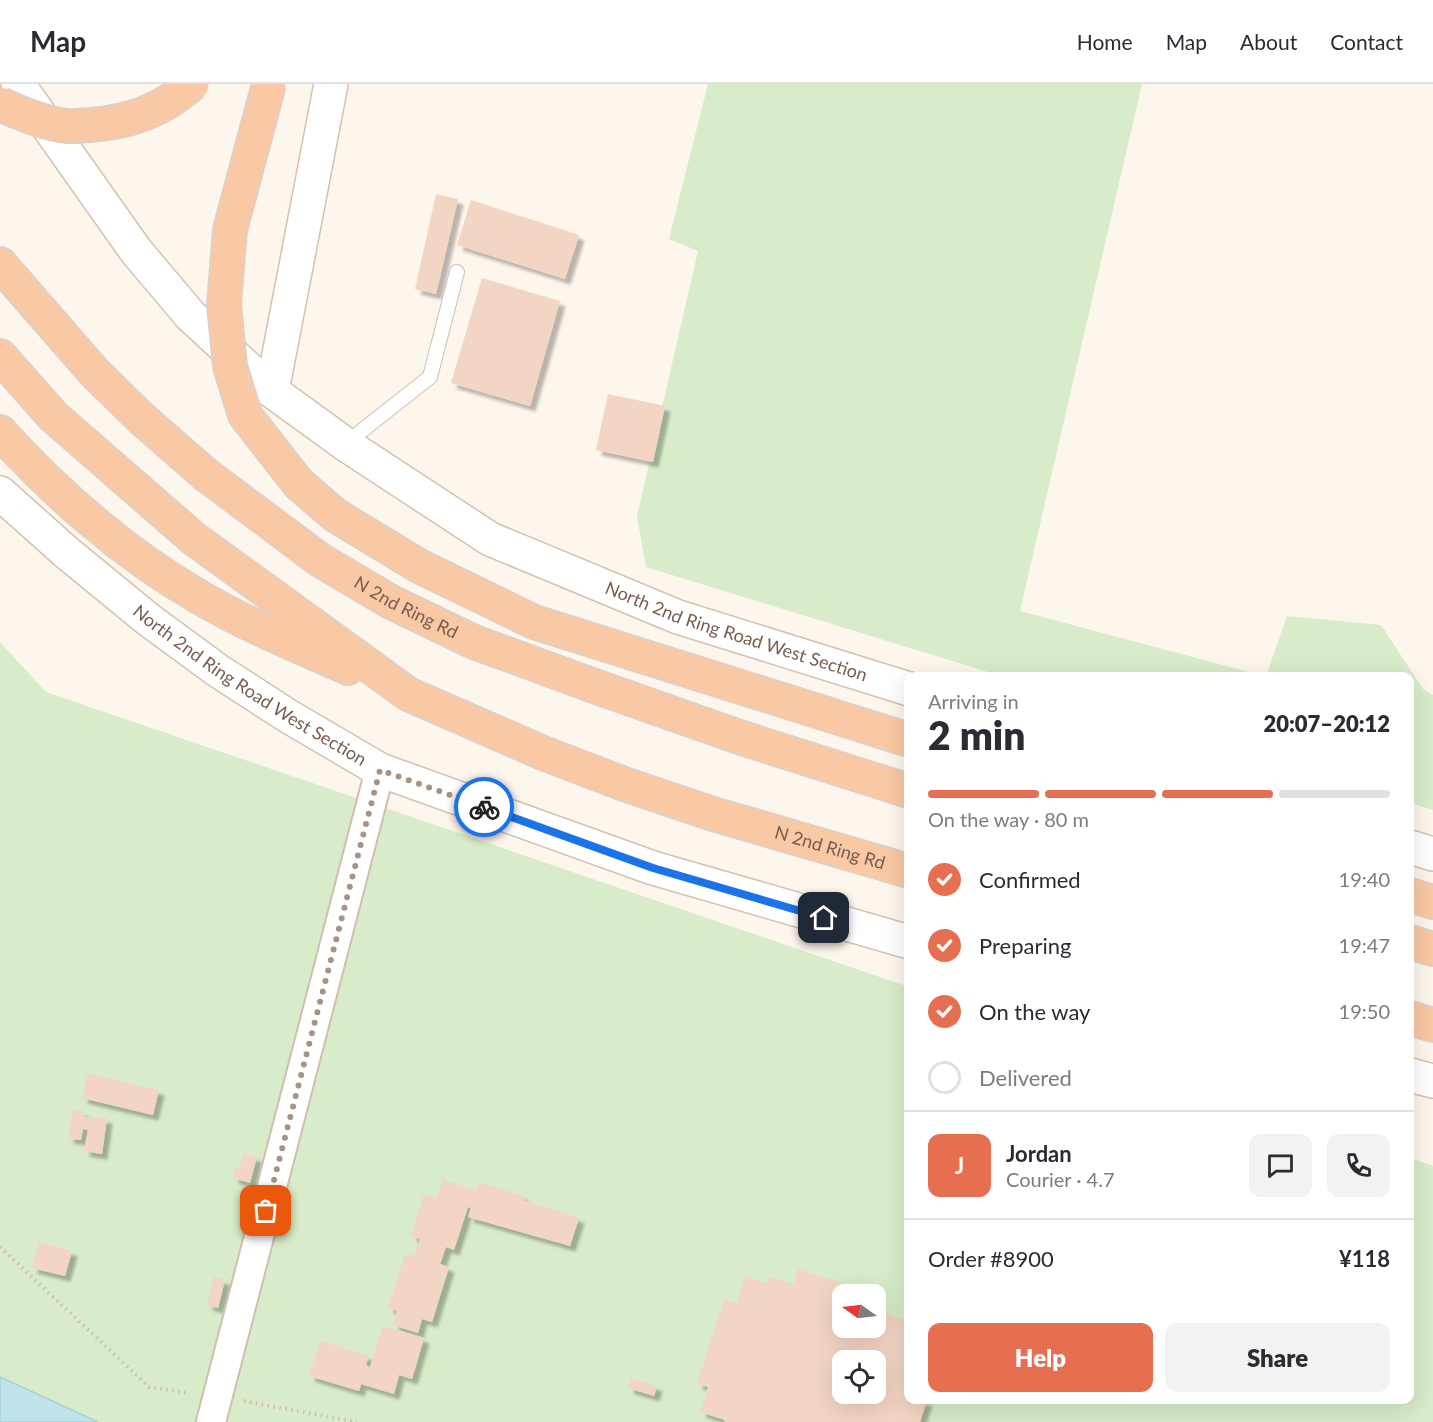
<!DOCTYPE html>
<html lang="en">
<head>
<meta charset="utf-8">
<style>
	body { margin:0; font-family:Lato,sans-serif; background:#f2f2f3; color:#2b2b33; height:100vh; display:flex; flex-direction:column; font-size:22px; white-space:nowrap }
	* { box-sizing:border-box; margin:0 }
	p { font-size:20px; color:#7c7c81 }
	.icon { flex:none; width:33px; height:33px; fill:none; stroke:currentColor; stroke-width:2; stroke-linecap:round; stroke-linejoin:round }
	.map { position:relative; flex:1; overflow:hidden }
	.drawer { position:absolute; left:904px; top:588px; width:510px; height:732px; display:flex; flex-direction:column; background:#fff; border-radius:12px; box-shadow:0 6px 24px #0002 }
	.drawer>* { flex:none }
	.needle { width:39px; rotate:284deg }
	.buttons { position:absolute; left:832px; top:1200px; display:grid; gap:12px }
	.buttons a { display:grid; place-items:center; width:54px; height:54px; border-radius:12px; background:#fff; box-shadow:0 6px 24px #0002; font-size:30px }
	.pin { position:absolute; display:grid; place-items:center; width:51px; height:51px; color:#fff; margin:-26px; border-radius:12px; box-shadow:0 3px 9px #0006 }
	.courier { position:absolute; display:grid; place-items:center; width:60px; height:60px; margin:-30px; border:4px solid #1a73e8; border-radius:50%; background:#fff; color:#222; box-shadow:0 2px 8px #0007 }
	.overview em { font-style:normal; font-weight:800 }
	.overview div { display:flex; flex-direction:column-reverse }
	.overview { display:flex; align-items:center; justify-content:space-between; height:102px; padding:0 24px }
	h1 { font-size:39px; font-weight:800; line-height:45px }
	.bar { display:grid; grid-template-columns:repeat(4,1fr); gap:9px 6px; align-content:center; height:72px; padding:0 24px }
	.bar i { height:8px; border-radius:4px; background:#e1e1e2 }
	.bar .selected { background:#e76f51 }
	.bar p { grid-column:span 4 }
	.line { display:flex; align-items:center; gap:15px; padding:0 24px; border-top:2px solid #e1e1e2 }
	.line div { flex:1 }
	.round { display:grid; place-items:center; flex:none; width:63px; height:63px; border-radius:12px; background:#f2f2f3 }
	ol { padding:0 24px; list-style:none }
	li { display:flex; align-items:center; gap:18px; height:66px }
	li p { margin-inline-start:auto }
	li .icon { padding:6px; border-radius:50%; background:#e76f51; color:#fff; stroke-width:4 }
	li:last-child { color:#7c7c81 }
	li i { width:33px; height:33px; border:3px solid #e1e1e2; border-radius:50% }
	.action { display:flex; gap:12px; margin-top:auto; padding:12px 24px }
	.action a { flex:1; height:69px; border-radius:12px; background:#e76f51; color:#fff; font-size:24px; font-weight:800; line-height:69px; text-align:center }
	.action a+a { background:#f2f2f3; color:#2b2b33 }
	header { display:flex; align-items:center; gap:36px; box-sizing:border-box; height:84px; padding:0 30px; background:#fff; border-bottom:2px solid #e1e1e2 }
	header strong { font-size:28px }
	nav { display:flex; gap:33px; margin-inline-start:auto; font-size:21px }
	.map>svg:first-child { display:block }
	.green { fill:#d8ecc9; fill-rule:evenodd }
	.water { fill:#bfe3e8; stroke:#a5d3da; stroke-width:1.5 }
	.building { fill:#f3d5c3; fill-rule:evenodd; filter:url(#shadow) }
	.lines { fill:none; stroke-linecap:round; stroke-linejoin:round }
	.service-casing { stroke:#d1beb0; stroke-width:16 }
	.minor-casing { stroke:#d1beb0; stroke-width:32 }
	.secondary-casing { stroke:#d6c0b0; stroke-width:36 }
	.trunk-casing { stroke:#dad1cd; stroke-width:36 }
	.path { stroke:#d9b8a5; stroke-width:4; stroke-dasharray:1.5 4.5; stroke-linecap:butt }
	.service { stroke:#fff; stroke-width:14 }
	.minor { stroke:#fff; stroke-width:28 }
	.secondary { stroke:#fff; stroke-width:33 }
	.trunk { stroke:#f9c8a4; stroke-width:33 }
	.trunk-bridge-casing { stroke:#dad1cd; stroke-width:36; stroke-linecap:butt }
	.trunk-bridge { stroke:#f9c8a4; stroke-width:33 }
	.done { stroke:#a89285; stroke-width:6; stroke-dasharray:0 10.8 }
	.route { stroke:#1a73e8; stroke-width:8 }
	.labels { text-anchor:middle; stroke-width:4.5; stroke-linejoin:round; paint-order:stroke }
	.street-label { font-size:18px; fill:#7a5c4d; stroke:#fffaf3 }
</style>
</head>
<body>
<header>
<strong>Map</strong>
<nav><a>Home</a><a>Map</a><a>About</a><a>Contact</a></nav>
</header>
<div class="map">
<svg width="1433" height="1338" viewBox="0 0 1433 1338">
	<defs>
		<filter id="shadow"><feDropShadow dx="5.5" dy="5.5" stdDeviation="1.5" flood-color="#0004"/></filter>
	</defs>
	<rect width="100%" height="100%" fill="#fdf6ec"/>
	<!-- green -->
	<g class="green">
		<polygon points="708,0 1142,0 1020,527 1264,592 1001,592 646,483 637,432 698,167 669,155"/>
		<polygon points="1287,532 1381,541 1423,605 1433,611 1433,726 1410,719 1410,592 1266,592"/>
		<path d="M0,558L46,608L909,903V1316H1410V1074L1433,1082V1338H0ZM843,1210H876V1244H843ZM843,1276H876V1310H843Z"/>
	</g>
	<!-- water -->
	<polygon class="water" points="0,1293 9,1297 98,1338 0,1338"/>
	<!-- building -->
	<g class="building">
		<polygon points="436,110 458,115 436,210 415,205"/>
		<polygon points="471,116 579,151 565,195 457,161"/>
		<polygon points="482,194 560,217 530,322 451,299"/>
		<polygon points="608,310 665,322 653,378 596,366"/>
		<polygon points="88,989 159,1006 153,1031 82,1014"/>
		<polygon points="73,1026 85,1028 84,1033 107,1034 102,1070 84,1067 88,1046 83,1045 81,1056 68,1054"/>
		<polygon points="243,1069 257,1073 250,1099 233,1094 236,1082 240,1083"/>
		<polygon points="443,1096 476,1106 479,1098 524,1112 523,1116 579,1134 570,1162 468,1133 471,1124 468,1123 454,1166 446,1163 440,1180 449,1183 432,1238 422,1235 418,1249 393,1241 397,1227 388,1224 405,1170 414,1172 420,1155 411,1152 424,1110 437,1114"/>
		<polygon points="39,1158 72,1167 65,1192 32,1184"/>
		<path d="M798,1185L839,1198L834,1213L843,1216V1244H876V1226L909,1237V1316H927L920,1338H724L725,1336L700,1328L708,1303L697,1300L724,1215L737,1219L745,1192L767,1199L769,1193L793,1200ZM843,1276H876V1310H843Z"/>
		<polygon points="214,1193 225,1196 218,1224 207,1221"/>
		<polygon points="383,1242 424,1254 412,1295 399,1291 394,1310 361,1300 359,1307 309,1292 320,1257 369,1272 366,1281 370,1283"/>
		<polygon points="631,1294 657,1302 654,1312 628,1304"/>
	</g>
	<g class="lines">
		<!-- service casing -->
		<g class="service-casing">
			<polyline id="service" points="345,360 430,293 457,188"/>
		</g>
		<!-- minor casing -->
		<g class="minor-casing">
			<polyline id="minor" points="211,1338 380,686"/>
		</g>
		<!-- secondary casing -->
		<g class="secondary-casing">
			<g id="secondary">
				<path id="s1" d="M18,0L136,167L190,231L272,307L345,360L490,455L678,533L909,605"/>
				<polyline points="272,307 331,0"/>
				<path id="s2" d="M0,409L66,468L149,536L217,586L288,632L380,686L653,784L909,858"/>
				<polyline points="1410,763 1433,770"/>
				<polyline points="1410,991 1433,997"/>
			</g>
		</g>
		<!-- trunk casing -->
		<g class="trunk-casing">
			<g id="trunk">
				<path id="s3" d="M0,180L94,288L141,334L205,390L320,476L391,518L474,558L597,603L742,654L909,707"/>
				<path id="s4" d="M0,272L53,332L193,454L408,610L543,669L624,700L713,730L909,787"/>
				<path d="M0,348C55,409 125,470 196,511C244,540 297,561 348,584"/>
				<polyline points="1410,811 1433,818"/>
				<polyline points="1410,858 1433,865"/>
				<polyline points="1410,934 1433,941"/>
			</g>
		</g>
		<!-- path -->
		<g class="path">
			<polyline points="0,1163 149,1303 189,1309"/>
			<polyline points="244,1317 357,1338"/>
		</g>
		<!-- service -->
		<use href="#service" class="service"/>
		<!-- minor -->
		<use href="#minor" class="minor"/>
		<!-- secondary -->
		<use href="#secondary" class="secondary"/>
		<!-- trunk -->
		<use href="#trunk" class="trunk"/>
		<!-- trunk-bridge casing -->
		<g class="trunk-bridge-casing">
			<g id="trunk-bridge">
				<polyline points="269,0 230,146 224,220 230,282 245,331 299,400 335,431 419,482 534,538 909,656"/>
				<path d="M0,20C21,30 43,39 67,42C74,43 82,41 90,41C130,38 161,27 192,0"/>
			</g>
		</g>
		<!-- trunk-bridge -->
		<use href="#trunk-bridge" class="trunk-bridge"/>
	</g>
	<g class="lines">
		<!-- done -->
		<polyline class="done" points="266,1127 380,686 484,723"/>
		<!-- route -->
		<polyline class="route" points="484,723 653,784 824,834"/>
	</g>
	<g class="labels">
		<!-- street labels -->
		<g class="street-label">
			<text dy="6" stroke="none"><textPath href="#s3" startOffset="536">N 2nd Ring Rd</textPath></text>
			<text dy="6" stroke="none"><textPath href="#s1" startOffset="927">North 2nd Ring Road West Section</textPath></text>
			<text dy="6" stroke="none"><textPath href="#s2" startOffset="316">North 2nd Ring Road West Section</textPath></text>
			<text dy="6" stroke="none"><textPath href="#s4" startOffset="981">N 2nd Ring Rd</textPath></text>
		</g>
	</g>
</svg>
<div class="buttons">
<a><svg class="needle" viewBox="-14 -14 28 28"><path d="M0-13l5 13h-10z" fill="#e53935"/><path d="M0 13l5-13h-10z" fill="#7c7c81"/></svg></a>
<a><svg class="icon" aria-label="locate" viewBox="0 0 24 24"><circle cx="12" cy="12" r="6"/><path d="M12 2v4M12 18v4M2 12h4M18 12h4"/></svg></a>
</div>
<div class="pin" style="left:266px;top:1127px;background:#ea580c"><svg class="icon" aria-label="bag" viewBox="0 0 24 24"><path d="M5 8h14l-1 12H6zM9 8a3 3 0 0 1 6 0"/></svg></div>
<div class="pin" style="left:824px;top:834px;background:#1f2937"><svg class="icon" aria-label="home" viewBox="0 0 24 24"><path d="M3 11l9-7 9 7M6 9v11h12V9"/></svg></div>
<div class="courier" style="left:484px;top:723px"><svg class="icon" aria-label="bike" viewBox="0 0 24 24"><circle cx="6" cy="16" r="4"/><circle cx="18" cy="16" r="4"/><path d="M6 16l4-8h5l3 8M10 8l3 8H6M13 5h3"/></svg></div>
<section class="drawer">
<div class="overview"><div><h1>2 min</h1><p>Arriving in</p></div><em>20:07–20:12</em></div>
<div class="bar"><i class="selected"></i><i class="selected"></i><i class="selected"></i><i></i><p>On the way · 80 m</p></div>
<ol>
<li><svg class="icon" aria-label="check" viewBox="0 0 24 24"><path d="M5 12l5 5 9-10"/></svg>Confirmed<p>19:40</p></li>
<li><svg class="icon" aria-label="check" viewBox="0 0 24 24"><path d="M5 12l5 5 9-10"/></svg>Preparing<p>19:47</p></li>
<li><svg class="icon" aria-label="check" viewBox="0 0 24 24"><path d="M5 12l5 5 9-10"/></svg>On the way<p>19:50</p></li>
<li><i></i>Delivered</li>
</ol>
<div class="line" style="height:108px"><b class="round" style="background:#e76f51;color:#fff">J</b><div><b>Jordan</b><p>Courier · 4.7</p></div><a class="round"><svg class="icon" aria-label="chat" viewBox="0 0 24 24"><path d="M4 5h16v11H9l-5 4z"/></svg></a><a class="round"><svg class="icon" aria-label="phone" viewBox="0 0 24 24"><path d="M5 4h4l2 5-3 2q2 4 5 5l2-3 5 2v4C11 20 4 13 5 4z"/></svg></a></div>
<div class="line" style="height:78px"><div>Order #8900</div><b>¥118</b></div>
<div class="action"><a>Help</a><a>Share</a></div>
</section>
</div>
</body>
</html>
